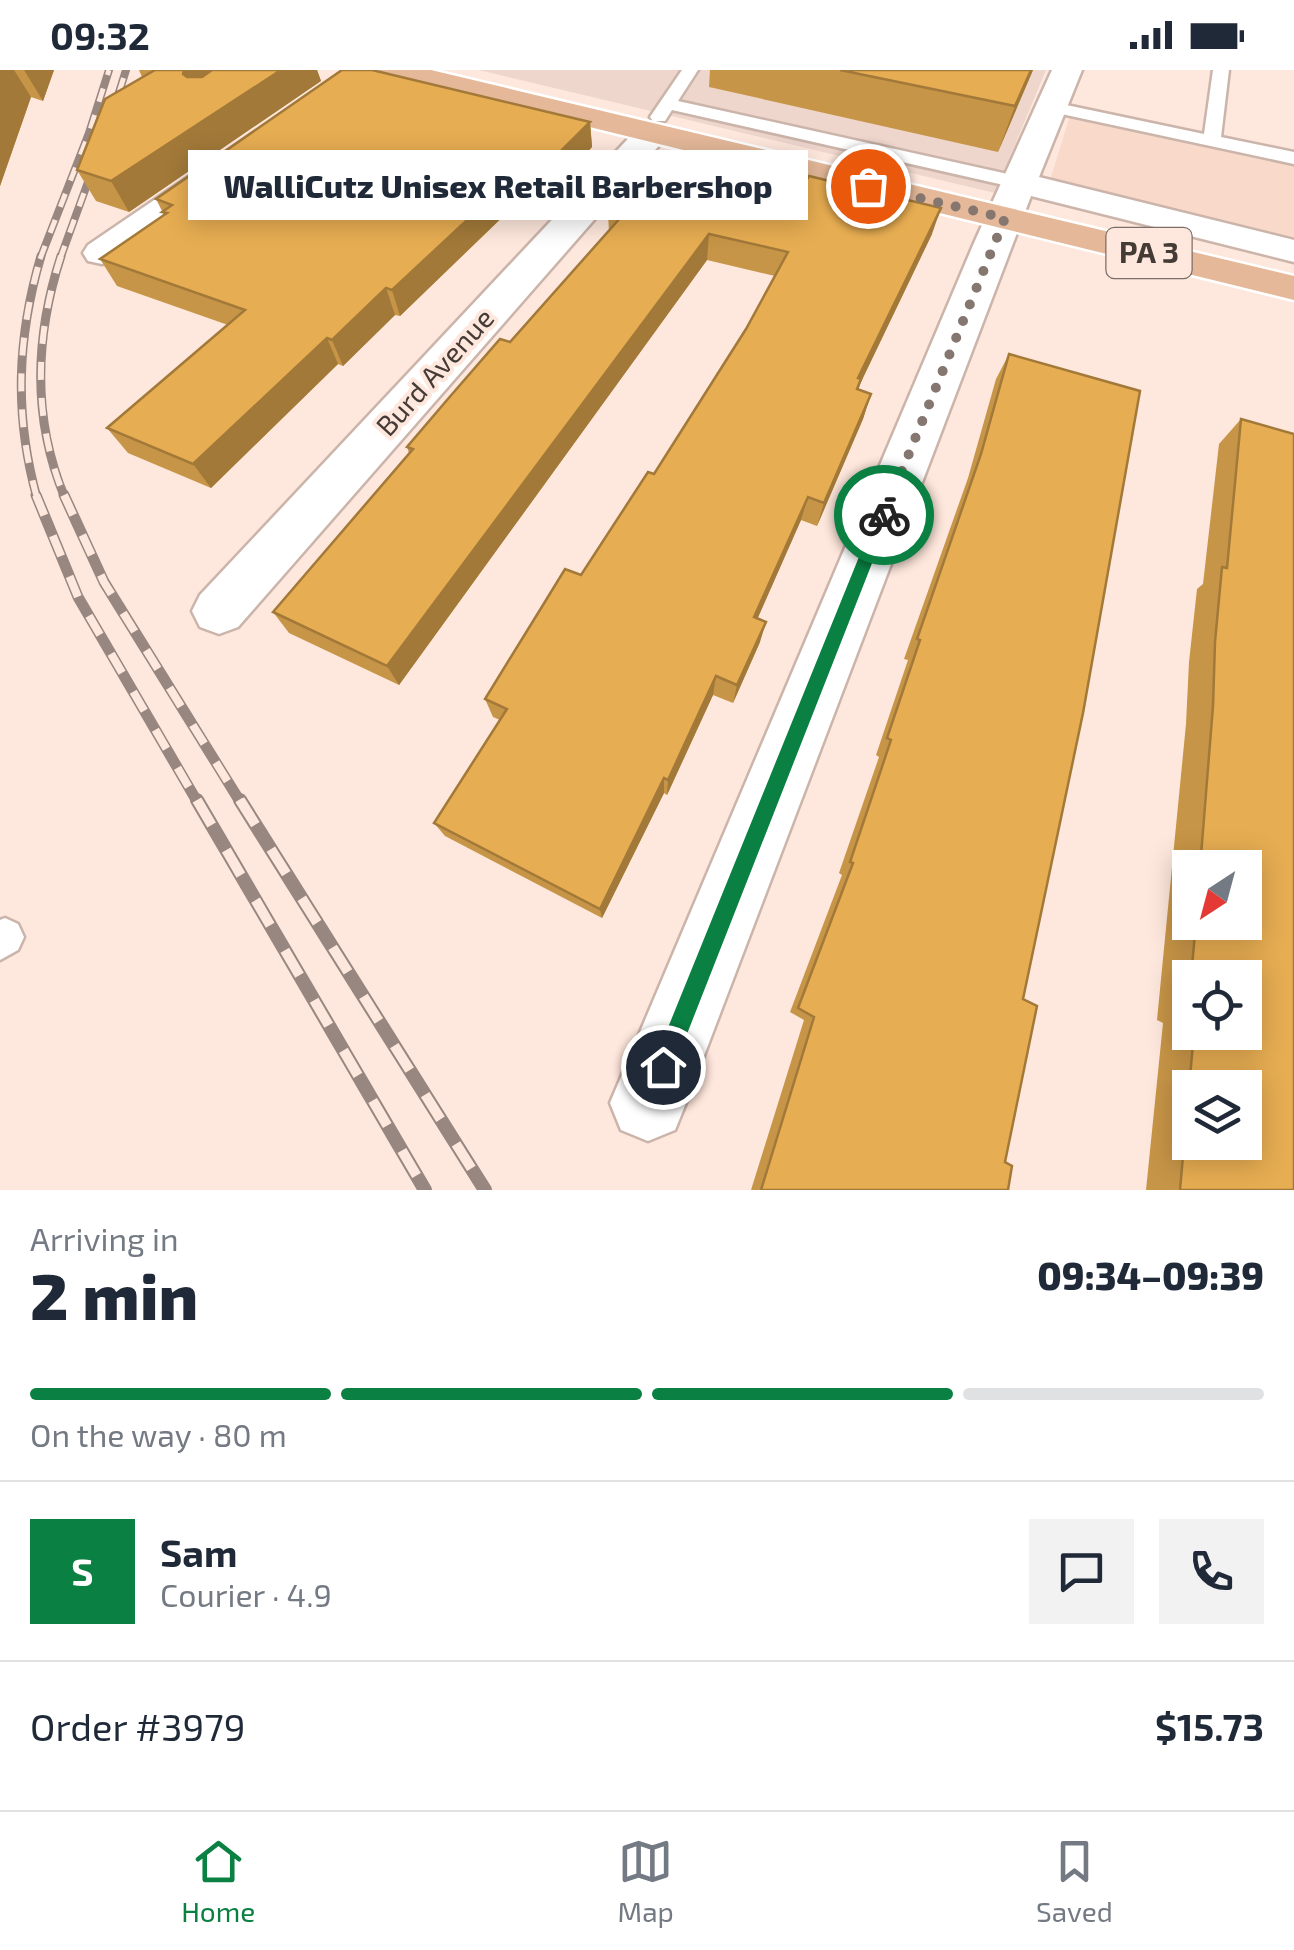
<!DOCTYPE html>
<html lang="en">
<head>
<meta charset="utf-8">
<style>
	body { margin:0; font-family:"Exo 2",sans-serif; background:#f2f2f3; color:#1f2937; height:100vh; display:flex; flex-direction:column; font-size:38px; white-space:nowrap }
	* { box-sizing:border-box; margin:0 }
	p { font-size:32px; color:#747a83 }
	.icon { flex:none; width:55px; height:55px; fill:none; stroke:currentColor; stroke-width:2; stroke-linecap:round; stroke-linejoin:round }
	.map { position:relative; height:1120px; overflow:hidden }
	.details { display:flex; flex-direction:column; background:#fff; flex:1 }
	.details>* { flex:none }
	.needle { width:65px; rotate:216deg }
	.buttons { position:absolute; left:1172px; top:780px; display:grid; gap:20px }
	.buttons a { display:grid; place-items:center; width:90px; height:90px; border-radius:0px; background:#fff; box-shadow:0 5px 25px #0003; font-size:50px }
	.pin { position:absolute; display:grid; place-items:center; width:85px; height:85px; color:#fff; margin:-42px; border:5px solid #fff; border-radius:50%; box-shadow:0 2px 10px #0007 }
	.courier { position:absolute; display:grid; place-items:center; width:100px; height:100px; margin:-50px; border:8px solid #0b8043; border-radius:50%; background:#fff; color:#222; box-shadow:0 2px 12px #0007 }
	.bubble { position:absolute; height:70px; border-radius:0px; background:#fff; box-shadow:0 5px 25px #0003; font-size:32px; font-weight:800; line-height:70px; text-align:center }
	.headline em { font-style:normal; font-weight:800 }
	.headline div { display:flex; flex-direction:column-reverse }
	.headline { display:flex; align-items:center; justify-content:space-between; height:170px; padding:0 30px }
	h1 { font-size:65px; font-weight:800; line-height:75px }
	.bar { display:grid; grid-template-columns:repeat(4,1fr); gap:15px 10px; align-content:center; height:120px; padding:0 30px }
	.bar i { height:12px; border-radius:8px; background:#e0e1e3 }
	.bar .on { background:#0b8043 }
	.bar p { grid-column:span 4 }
	.line { display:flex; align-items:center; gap:25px; padding:0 30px; border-top:2px solid #e0e1e3 }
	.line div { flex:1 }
	.round { display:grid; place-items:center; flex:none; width:105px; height:105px; border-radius:0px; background:#f2f2f3 }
	.status { display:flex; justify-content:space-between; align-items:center; height:70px; padding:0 50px; background:#fff; direction:ltr }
	.status svg { height:28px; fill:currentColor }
	.dock { display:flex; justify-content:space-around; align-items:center; height:140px; border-top:2px solid #e0e1e3; background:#fff; font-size:28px; color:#747a83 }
	.dock a { display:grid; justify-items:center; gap:5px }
	.dock .on { color:#0b8043 }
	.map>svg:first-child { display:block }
	.built { fill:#f8d9ca }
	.industrial { fill:#eed6cd }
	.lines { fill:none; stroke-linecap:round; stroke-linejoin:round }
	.service-casing { stroke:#cbb4aa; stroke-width:5 }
	.minor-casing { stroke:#cbb4aa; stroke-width:5 }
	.primary-casing { stroke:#fff; stroke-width:5 }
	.service { fill:#fff; fill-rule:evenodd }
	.minor { fill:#fff; fill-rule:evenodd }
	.primary { fill:#e4b899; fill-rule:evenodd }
	.rail-far3-casing { stroke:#978780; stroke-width:8 }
	.rail-far2-casing { stroke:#978780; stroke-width:9 }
	.rail-far1-casing { stroke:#978780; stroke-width:11 }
	.rail-casing { stroke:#978780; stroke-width:14 }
	.rail-far3 { stroke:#fee7dc; stroke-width:5; stroke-dasharray:14; stroke-linecap:butt }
	.rail-far2 { stroke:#fee7dc; stroke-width:6; stroke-dasharray:18; stroke-linecap:butt }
	.rail-far1 { stroke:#fee7dc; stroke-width:8; stroke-dasharray:22; stroke-linecap:butt }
	.rail { stroke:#fee7dc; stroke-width:10; stroke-dasharray:29; stroke-linecap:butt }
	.wall { fill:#c79547; fill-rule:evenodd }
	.shaded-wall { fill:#a27939 }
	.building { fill:#e7ad52; stroke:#a27939; stroke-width:2.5; fill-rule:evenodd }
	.route { fill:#0b8043 }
	.done { stroke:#857770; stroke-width:10; stroke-dasharray:0 18 }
	.labels { text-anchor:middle; stroke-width:8; stroke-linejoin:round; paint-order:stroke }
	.far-street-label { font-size:28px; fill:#443a36; stroke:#fee7dc }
	.shield { fill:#fee7dc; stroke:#7c6e68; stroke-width:2.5 }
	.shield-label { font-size:30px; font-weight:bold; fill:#443a36 }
</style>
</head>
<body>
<div class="status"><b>09:32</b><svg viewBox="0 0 49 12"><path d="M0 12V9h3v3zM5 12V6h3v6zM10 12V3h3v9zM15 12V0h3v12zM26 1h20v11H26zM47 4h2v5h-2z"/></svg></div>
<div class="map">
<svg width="1294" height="1120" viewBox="0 0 1294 1120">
	<rect width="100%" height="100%" fill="#fee7dc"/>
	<!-- built -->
	<polygon class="built" points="1070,46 1294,93 1294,174 1050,110"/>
	<!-- industrial -->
	<polygon class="industrial" points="479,0 1046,0 995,123"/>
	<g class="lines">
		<!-- service casing -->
		<g class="service-casing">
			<g id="service">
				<polygon points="682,0 698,0 678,31 1021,107 1031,113 1021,119 672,40 665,51 653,51 650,47"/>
				<polygon points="1213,0 1229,0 1221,67 1294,82 1294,94 1052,42 1043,37 1052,32 1204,64"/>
				<polygon points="5,848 18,854 24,867 18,880 0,890 0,850"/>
			</g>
		</g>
		<!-- minor casing -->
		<g class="minor-casing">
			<g id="minor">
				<polygon points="1052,0 1082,0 1039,107 1294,170 1294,192 1031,126 686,1033 675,1060 648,1071 621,1060 610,1033 974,173"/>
				<polygon points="651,54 663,57 668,64 663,71 238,557 219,564 200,557 192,541 200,525 639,57"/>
				<polygon points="222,89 234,92 239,99 234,106 116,191 102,194 88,191 83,183 88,175 210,92"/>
			</g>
		</g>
		<!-- primary casing -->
		<g class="primary-casing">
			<polygon id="primary" points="378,0 431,0 1294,206 1294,230 382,6"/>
		</g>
		<!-- service -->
		<use href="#service" class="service"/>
		<!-- minor -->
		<use href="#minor" class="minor"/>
		<!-- primary -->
		<use href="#primary" class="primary"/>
		<!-- rail-far3 casing -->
		<g class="rail-far3-casing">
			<g id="rail-far3">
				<polyline points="111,48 126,0"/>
				<polyline points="40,189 89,63 109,0"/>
				<polyline points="60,189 96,90"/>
			</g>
		</g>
		<!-- rail-far2 casing -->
		<g class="rail-far2-casing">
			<g id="rail-far2">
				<path d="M61,186C35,266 32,349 65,428"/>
				<path d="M37,428C14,345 17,268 41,186"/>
			</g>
		</g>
		<!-- rail-far1 casing -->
		<g class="rail-far1-casing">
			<g id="rail-far1">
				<polyline points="36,425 78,527 198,733"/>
				<polyline points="64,425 104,512 241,733"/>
			</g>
		</g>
		<!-- rail casing -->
		<g class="rail-casing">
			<g id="rail">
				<polyline points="197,730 425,1120"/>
				<polyline points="240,730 485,1120"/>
			</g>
		</g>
		<!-- rail-far3 -->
		<use href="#rail-far3" class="rail-far3"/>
		<!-- rail-far2 -->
		<use href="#rail-far2" class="rail-far2"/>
		<!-- rail-far1 -->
		<use href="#rail-far1" class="rail-far1"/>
		<!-- rail -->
		<use href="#rail" class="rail"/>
	</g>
	<!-- wall -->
	<g class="wall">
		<polygon points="0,0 54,0 43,31 31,27 0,116"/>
		<polygon points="139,0 317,0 321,11 129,142 96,131 77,100 142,7"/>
		<polygon points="710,0 1033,0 998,82 709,17"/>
		<polygon points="590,52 592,77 533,139 516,134 400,246 395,245 343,296 338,294 211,418 128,383 107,358 228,255 117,216 100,189 164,145 156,129"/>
		<polygon points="608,144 932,164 860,314 858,320 871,324 863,349 817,456 801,450 757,549 760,572 733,633 713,625 667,725 664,723 602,848 445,766 434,753 500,650 493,647 485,629 581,505 654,404 746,259 775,206 707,190 399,615 289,563 273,542 409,383 407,377 510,272 609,161"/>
		<polygon points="1009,284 1023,929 1005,1092 1008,1120 751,1120 804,950 790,942 842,805 839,803 879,687 876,685 908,590 904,589 968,408 996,309"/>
		<path d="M1241,349L1294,1120H1146L1163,953L1157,950L1186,654L1189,592L1197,519L1203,514L1219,374ZM1190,798H1245V852H1190ZM1190,908H1245V962H1190Z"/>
	</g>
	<!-- shaded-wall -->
	<g class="shaded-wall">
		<polygon points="0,0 14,0 31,27 0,116"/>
		<polygon points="24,0 54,0 43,31"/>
		<polygon points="184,0 238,0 199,23 183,4"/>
		<polygon points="281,0 317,0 321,11 129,142 111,111"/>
		<polygon points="1031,0 1033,0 998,82 1015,36"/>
		<polygon points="590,52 592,77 533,139 529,113"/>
		<polygon points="512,108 516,134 400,246 392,220"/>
		<polygon points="941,138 932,164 860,314 854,335 858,308"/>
		<polygon points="709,164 707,190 399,615 387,596"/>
		<polygon points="386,218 395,245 343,296 332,270"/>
		<polygon points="327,268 338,294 211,418 193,394"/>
		<polygon points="871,324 863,349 817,456 824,433"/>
		<polygon points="808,427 801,450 749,568 754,547"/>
		<polygon points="766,552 760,572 733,633 737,615"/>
		<polygon points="716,606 713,625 667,725 668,710"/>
		<polygon points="664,708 664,723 602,848 600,839"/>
	</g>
	<!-- building -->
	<g class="building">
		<polygon points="155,0 184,0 183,4 187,7 202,7 212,0 281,0 111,111 77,100 105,29"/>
		<polygon points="342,0 372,0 590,52 529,113 512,108 392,220 386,218 332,270 327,268 193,394 107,358 245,240 100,189 167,143 162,142 172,135 156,129"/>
		<polygon points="840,0 1031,0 1015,36"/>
		<polygon points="662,82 802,117 809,106 941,138 858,308 861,309 857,319 871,324 824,433 808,427 754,547 766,552 737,615 716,606 668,710 664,708 600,839 434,753 507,639 485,629 543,535 565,499 581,505 648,402 654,404 746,259 788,182 709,164 387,596 273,542 413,379 407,377 447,330 500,269 510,272 621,147 608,144"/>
		<polygon points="1009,284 1140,321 1083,643 1023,929 1037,936 1005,1092 1012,1096 1008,1120 761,1120 814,947 798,938 853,793 850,792 891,670 887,668 920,570 917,569 981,384"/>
		<path d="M1241,349L1294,364V1120H1180L1194,962H1245V908H1191L1196,852H1245V798H1200L1213,636L1215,572L1222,497L1227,498ZM1190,1018H1245V1072H1190Z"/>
	</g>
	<!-- route -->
	<polygon class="route" points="884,440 891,445 674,997 671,1005 663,1008 655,1005 652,997 876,445"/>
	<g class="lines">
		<!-- done -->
		<polyline class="done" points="868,116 1005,148 884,445"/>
	</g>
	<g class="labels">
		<!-- far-street labels -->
		<g class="far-street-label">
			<text transform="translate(435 302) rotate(-48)" y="10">Burd Avenue</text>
		</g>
		<!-- shield labels -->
		<rect class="shield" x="1106.5" y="158" width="85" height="50" rx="8"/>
		<g class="shield-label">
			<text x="1149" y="193">PA 3</text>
		</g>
	</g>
</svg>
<div class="buttons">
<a><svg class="needle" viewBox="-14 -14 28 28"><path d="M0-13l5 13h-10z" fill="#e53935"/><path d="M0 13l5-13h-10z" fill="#747a83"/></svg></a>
<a><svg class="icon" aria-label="locate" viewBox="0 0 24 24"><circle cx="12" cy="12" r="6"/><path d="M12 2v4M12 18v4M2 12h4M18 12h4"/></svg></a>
<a><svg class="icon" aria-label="layers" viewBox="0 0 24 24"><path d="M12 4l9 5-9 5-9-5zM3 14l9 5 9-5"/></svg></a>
</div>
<div class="pin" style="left:868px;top:116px;background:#ea580c"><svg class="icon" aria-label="bag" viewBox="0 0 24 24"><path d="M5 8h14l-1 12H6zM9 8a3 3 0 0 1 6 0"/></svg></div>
<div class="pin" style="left:663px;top:997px;background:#1f2937"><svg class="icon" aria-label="home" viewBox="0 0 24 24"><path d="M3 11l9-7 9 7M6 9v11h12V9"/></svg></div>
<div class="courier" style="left:884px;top:445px"><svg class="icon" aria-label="bike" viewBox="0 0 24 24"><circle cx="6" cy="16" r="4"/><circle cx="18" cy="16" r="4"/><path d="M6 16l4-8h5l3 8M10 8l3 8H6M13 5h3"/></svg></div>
<div class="bubble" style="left:188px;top:80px;width:620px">WalliCutz Unisex Retail Barbershop</div>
</div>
<section class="details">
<div class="headline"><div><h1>2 min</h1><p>Arriving in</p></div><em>09:34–09:39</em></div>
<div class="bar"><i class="on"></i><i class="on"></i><i class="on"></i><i></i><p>On the way · 80 m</p></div>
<div class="line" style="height:180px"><b class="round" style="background:#0b8043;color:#fff">S</b><div><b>Sam</b><p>Courier · 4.9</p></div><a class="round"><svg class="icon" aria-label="chat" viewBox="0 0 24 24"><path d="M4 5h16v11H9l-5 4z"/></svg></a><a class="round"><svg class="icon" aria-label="phone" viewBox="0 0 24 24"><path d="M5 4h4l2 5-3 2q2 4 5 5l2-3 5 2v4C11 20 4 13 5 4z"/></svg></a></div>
<div class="line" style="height:130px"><div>Order #3979</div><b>$15.73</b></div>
</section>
<nav class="dock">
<a class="on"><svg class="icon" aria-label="home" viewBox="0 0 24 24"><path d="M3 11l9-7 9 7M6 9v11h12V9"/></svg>Home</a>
<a><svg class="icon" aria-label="map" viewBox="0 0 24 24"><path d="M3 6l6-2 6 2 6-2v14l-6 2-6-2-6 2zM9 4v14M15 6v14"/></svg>Map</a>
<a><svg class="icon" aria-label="saved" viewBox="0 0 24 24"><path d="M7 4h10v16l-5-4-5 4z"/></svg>Saved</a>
</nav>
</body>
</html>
